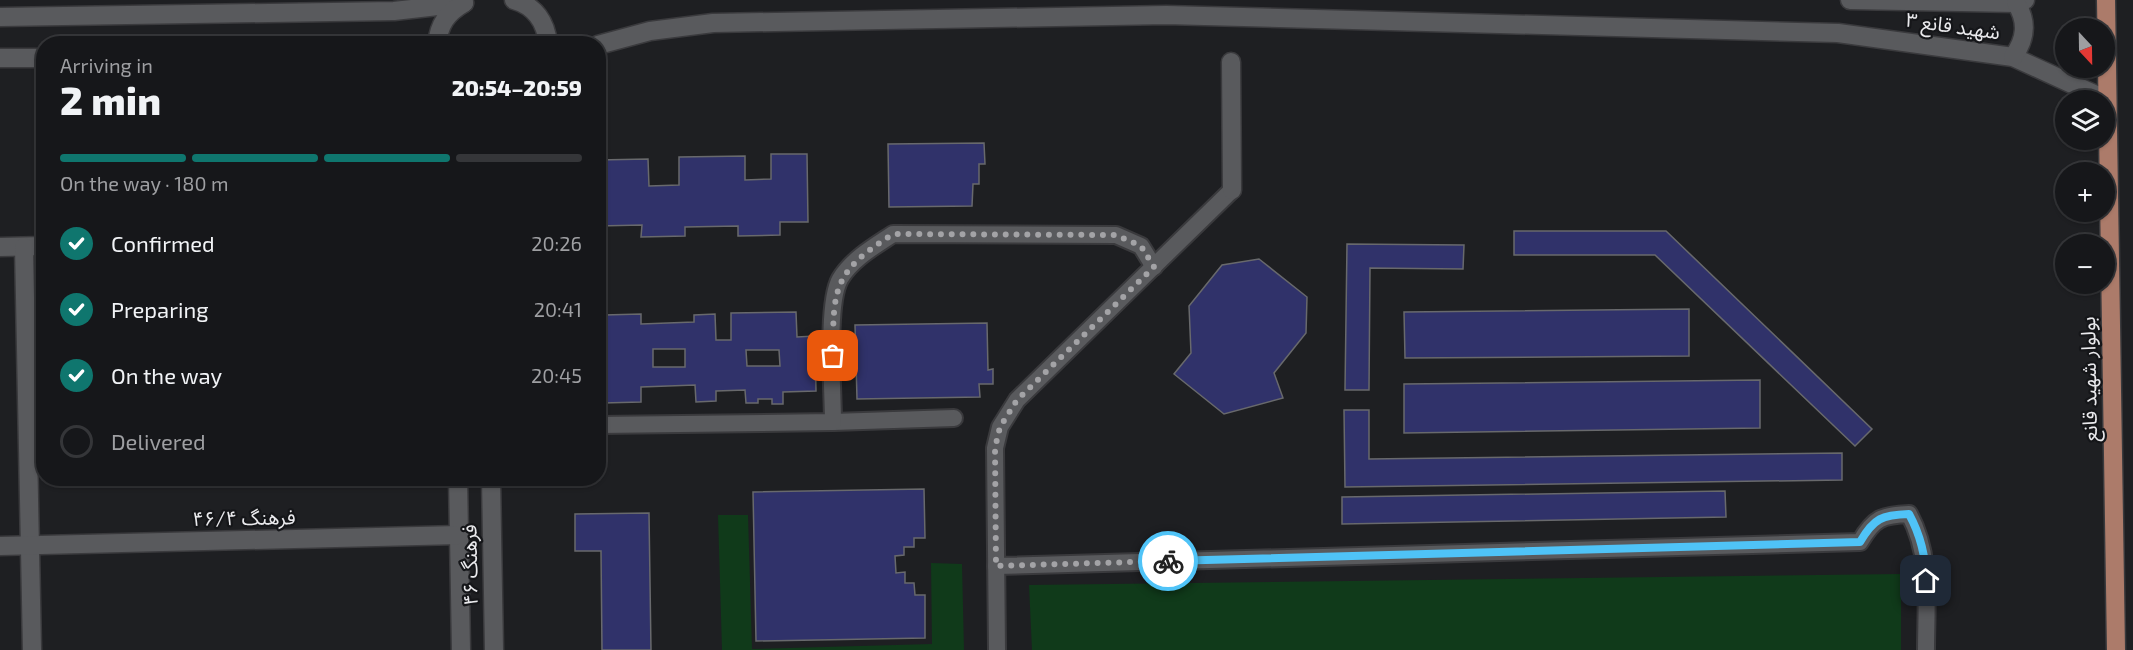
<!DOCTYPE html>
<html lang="en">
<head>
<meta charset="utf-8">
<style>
	body { margin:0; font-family:"Exo 2","Noto Sans Arabic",sans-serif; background:#1f2023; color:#f1f3f6; height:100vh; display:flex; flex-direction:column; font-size:22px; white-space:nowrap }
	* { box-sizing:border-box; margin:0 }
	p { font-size:20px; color:#9e9fa2 }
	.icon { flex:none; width:33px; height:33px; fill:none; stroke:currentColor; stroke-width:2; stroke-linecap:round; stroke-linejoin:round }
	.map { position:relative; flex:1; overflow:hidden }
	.sheet { position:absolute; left:36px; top:36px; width:570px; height:450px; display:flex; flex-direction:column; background:#16171a; border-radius:24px; box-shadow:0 2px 4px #0004,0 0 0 2px #353639 }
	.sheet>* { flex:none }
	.needle { width:39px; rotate:158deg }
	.buttons { position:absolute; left:2055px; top:18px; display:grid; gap:12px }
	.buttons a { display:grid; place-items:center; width:60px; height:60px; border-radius:50%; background:#16171a; box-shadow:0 2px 4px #0004,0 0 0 2px #353639; font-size:30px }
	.pin { position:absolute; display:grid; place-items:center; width:51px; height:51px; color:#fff; margin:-26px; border-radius:12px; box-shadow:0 3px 9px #0006 }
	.courier { position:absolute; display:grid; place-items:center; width:60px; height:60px; margin:-30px; border:4px solid #4fc3f7; border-radius:50%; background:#fff; color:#222; box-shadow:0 2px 8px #0007 }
	.summary em { font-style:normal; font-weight:800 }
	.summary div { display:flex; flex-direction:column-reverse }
	.summary { display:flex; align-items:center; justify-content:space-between; height:102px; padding:0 24px }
	h1 { font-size:39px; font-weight:800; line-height:45px }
	.bar { display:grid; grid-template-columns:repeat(4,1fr); gap:9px 6px; align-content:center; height:72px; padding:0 24px }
	.bar i { height:8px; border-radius:4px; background:#353639 }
	.bar .current { background:#0f766e }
	.bar p { grid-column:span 4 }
	ol { padding:0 24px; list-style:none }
	li { display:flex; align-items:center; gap:18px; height:66px }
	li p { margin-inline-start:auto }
	li .icon { padding:6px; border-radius:50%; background:#0f766e; color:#fff; stroke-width:4 }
	li:last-child { color:#9e9fa2 }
	li i { width:33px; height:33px; border:3px solid #353639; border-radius:50% }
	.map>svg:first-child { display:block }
	.green { fill:#103a1a }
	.building { fill:#30326a; stroke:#68696c; stroke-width:1.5; fill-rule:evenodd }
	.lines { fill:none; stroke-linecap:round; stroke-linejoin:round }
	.lane-casing { stroke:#3a3a3d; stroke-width:20 }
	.street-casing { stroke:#3a3a3d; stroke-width:21 }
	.primary-casing { stroke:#3a3a3d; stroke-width:21 }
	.lane { stroke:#595a5d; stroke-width:16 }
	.street { stroke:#595a5d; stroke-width:18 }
	.primary { stroke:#ac7b6a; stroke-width:18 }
	.done { stroke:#a3a3a6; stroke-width:6; stroke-dasharray:0 10.8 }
	.route { stroke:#4fc3f7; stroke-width:8 }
	.labels { text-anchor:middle; stroke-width:4.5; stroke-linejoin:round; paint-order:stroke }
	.street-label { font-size:20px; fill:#eaeaed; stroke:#151619 }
</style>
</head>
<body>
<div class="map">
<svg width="2133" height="650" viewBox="0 0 2133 650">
	<rect width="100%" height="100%" fill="#1e1f22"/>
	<!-- green -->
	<g class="green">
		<polygon points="718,515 748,515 752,649 932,644 931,563 962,564 964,650 722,650"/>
		<polygon points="1901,574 1901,650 1032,650 1029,585"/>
	</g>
	<!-- building -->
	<g class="building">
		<polygon points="984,143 985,164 979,164 979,184 973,184 972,206 889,207 888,144"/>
		<polygon points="771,154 807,154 808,222 780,222 780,235 738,236 738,226 685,227 685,236 641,237 642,225 598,226 598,160 648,159 649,186 679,185 679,157 745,156 745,180 771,179"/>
		<polygon points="1514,231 1666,231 1872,429 1855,446 1655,255 1514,255"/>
		<polygon points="1347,244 1464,245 1463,269 1370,268 1369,390 1345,390"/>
		<polygon points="1259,259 1307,297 1306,333 1274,373 1283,398 1224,414 1174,374 1191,353 1189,306 1222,265"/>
		<polygon points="1689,309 1689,356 1405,358 1404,312"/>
		<path d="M796,312L797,337L815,336L816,391L783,392V404H772V399H758V403H746L745,390L716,391V401L696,402L695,385L641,387V402L603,403V391H598V324H604V315L641,314V324L694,322V315L715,314L716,340H731V313ZM653,349H685V367H653ZM746,350H779L780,366H747Z"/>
		<polygon points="987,323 988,370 993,369 993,384 979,384 980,397 857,399 855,325"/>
		<polygon points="1760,380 1760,428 1404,433 1404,384"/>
		<polygon points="1344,410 1369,410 1369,459 1842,453 1842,480 1345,487"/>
		<polygon points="924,489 925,538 914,538 914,547 904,547 904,555 895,556 896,573 905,572 905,583 914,583 915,595 925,595 925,638 756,641 753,492"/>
		<polygon points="1725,491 1726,517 1342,524 1342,497"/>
		<polygon points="649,513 651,650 602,650 601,551 575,551 575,514"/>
	</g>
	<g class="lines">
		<!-- lane casing -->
		<g class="lane-casing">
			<g id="lane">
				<polyline points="833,422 954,418"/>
				<path d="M598,425L833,422C833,390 826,304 840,279C852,259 875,246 893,234L1116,235L1141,246L1154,267"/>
				<path d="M996,566L1860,542C1874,518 1882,515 1909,514C1932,556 1926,604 1926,650"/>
				<polyline points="997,650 995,448 1000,427 1017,400 1232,190"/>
			</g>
		</g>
		<!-- street casing -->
		<g class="street-casing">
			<g id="street">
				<path d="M514,0C535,6 546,22 548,44"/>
				<polyline points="1850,0 2016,3 2025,0"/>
				<polyline points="0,17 394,11 464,3"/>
				<path d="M437,44C439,24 447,13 464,3"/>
				<polyline points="598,45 650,31 713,23 1166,15 1838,33 2013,57 2107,100"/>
				<path d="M2013,57C2026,39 2028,22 2016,3"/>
				<polyline points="0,58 44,58"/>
				<polyline points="1231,62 1232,190"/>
				<polyline points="0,247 44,246"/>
				<polyline points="24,247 32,650"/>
				<polyline points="458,478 461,650"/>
				<polyline points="491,478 494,650"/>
				<polyline points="0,546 459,535"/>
			</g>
		</g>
		<!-- primary casing -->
		<g class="primary-casing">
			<polyline id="primary" points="2106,0 2116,650"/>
		</g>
		<!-- lane -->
		<use href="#lane" class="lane"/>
		<!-- street -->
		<use href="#street" class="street"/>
		<!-- primary -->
		<use href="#primary" class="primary"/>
	</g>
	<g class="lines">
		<!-- done -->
		<path class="done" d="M833,356C833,288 833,272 893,234L1116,235L1141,246L1154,267L1017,400L1000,427L995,448L996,566L1168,561"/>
		<!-- route -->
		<path class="route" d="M1168,561L1860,542C1874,518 1882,515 1909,514C1921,536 1926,556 1926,581"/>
	</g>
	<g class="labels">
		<!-- street labels -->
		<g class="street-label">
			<text transform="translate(1953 26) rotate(8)" y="7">شهید قانع ۳</text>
			<text transform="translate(2089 379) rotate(-91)" y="7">بولوار شهید قانع</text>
			<text transform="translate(244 518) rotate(-1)" y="7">فرهنگ ۴۶/۴</text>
			<text transform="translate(470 565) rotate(-91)" y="7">فرهنگ ۴۶</text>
		</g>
	</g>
</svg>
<div class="buttons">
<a><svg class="needle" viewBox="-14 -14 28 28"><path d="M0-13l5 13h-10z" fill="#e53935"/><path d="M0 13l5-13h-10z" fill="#9e9fa2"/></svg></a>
<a><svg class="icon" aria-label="layers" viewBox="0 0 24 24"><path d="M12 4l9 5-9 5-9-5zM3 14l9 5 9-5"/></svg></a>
<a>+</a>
<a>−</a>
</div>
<div class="pin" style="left:833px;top:356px;background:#ea580c"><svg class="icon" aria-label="bag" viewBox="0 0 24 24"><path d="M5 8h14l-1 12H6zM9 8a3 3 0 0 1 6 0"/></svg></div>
<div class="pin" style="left:1926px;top:581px;background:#1f2937"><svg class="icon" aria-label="home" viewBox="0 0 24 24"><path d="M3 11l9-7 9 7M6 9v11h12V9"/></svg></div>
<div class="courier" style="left:1168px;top:561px"><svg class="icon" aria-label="bike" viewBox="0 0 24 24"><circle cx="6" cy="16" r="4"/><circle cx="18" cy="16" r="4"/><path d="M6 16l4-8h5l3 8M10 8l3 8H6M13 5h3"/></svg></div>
<section class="sheet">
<div class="summary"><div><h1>2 min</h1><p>Arriving in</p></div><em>20:54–20:59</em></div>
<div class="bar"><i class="current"></i><i class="current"></i><i class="current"></i><i></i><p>On the way · 180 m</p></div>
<ol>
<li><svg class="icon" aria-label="check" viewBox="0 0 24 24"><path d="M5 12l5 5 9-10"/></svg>Confirmed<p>20:26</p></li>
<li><svg class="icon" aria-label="check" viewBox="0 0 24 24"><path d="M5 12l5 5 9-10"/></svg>Preparing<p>20:41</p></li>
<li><svg class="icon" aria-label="check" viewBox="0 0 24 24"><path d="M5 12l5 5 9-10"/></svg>On the way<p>20:45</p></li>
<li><i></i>Delivered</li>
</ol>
</section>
</div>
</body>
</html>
